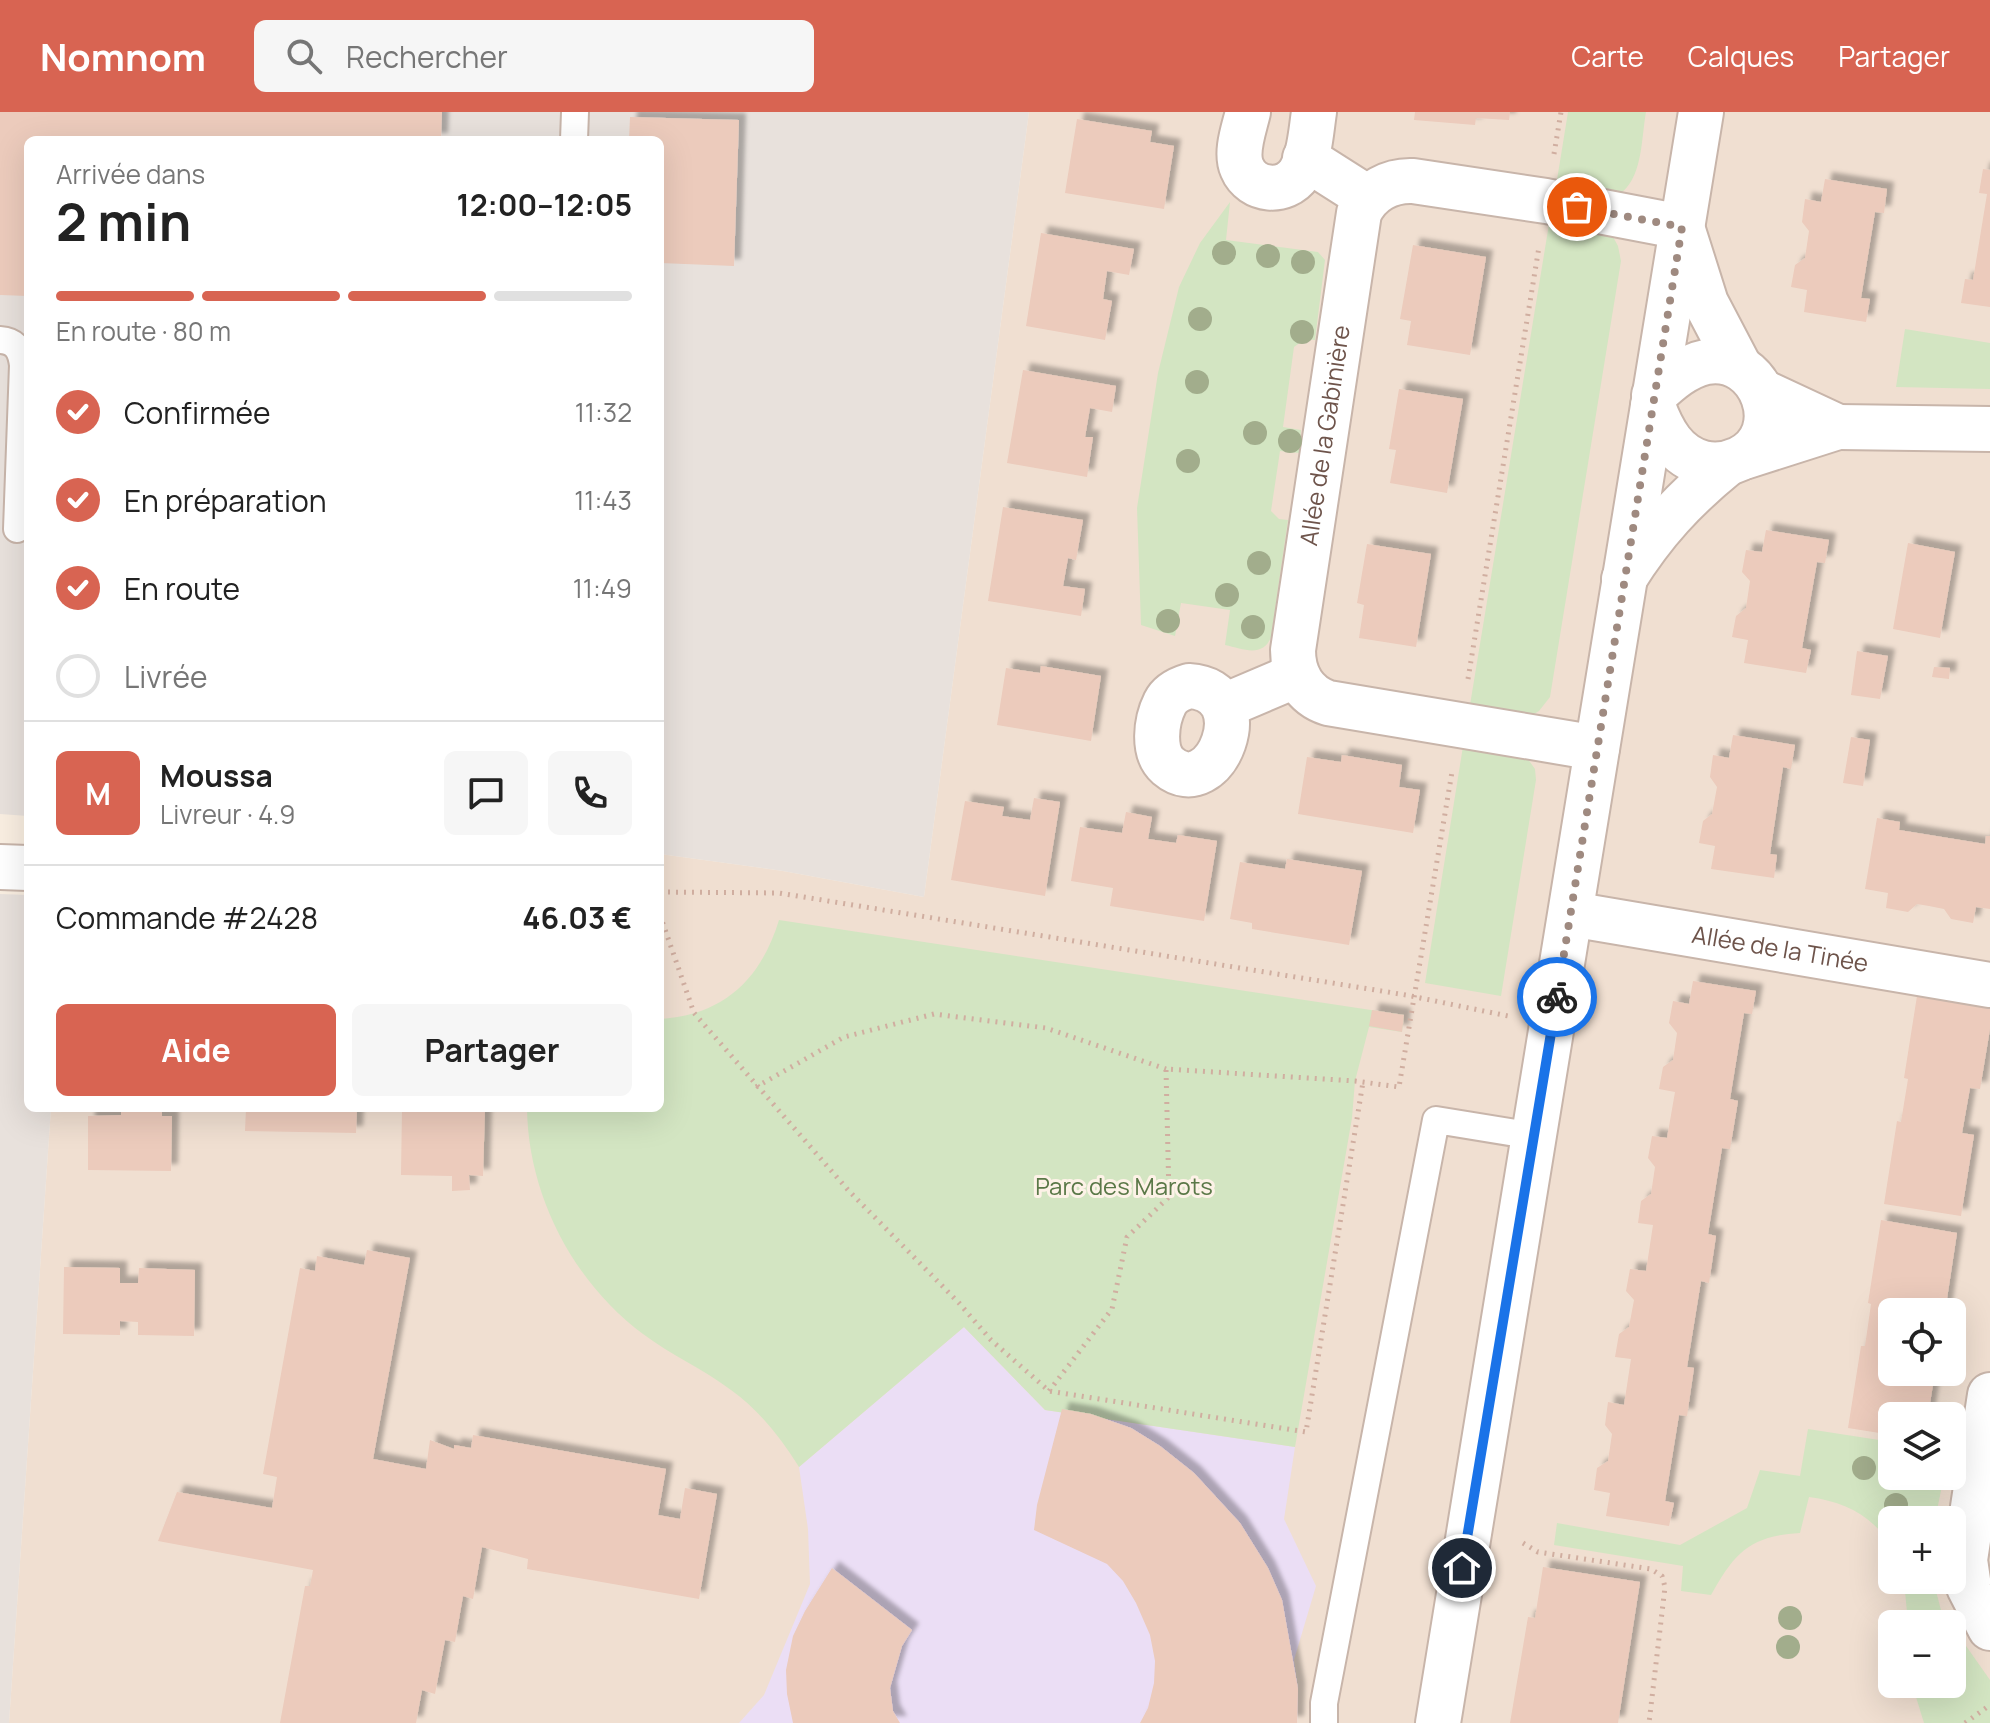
<!DOCTYPE html>
<html lang="fr">
<head>
<meta charset="utf-8">
<style>
	body { margin:0; font-family:Manrope,sans-serif; background:#f6f6f6; color:#222; height:100vh; display:flex; flex-direction:column; font-size:30px; white-space:nowrap }
	* { box-sizing:border-box; margin:0 }
	p { font-size:26px; color:#767676 }
	.icon { flex:none; width:44px; height:44px; fill:none; stroke:currentColor; stroke-width:2; stroke-linecap:round; stroke-linejoin:round }
	.map { position:relative; flex:1; overflow:hidden }
	.drawer { position:absolute; left:24px; top:24px; width:640px; height:976px; display:flex; flex-direction:column; background:#fff; border-radius:12px; box-shadow:0 8px 32px #0002 }
	.drawer>* { flex:none }
	.controls { position:absolute; left:1878px; top:1186px; display:grid; gap:16px }
	.controls a { display:grid; place-items:center; width:88px; height:88px; border-radius:12px; background:#fff; box-shadow:0 8px 32px #0002; font-size:40px }
	.pin { position:absolute; display:grid; place-items:center; width:68px; height:68px; color:#fff; margin:-34px; border:4px solid #fff; border-radius:50%; box-shadow:0 2px 8px #0007 }
	.courier { position:absolute; display:grid; place-items:center; width:80px; height:80px; margin:-40px; border:6px solid #1a73e8; border-radius:50%; background:#fff; color:#222; box-shadow:0 2px 10px #0007 }
	.headline em { font-style:normal; font-weight:700 }
	.headline div { display:flex; flex-direction:column-reverse }
	.headline { display:flex; align-items:center; justify-content:space-between; height:136px; padding:0 32px }
	h1 { font-size:52px; font-weight:700; line-height:60px }
	.bar { display:grid; grid-template-columns:repeat(4,1fr); gap:12px 8px; align-content:center; height:96px; padding:0 32px }
	.bar i { height:10px; border-radius:6px; background:#e0e0e0 }
	.bar .active { background:#d86452 }
	.bar p { grid-column:span 4 }
	.line { display:flex; align-items:center; gap:20px; padding:0 32px; border-top:2px solid #e0e0e0 }
	.line div { flex:1 }
	.round { display:grid; place-items:center; flex:none; width:84px; height:84px; border-radius:12px; background:#f6f6f6 }
	ol { padding:0 32px; list-style:none }
	li { display:flex; align-items:center; gap:24px; height:88px }
	li p { margin-inline-start:auto }
	li .icon { padding:8px; border-radius:50%; background:#d86452; color:#fff; stroke-width:4 }
	li:last-child { color:#767676 }
	li i { width:44px; height:44px; border:4px solid #e0e0e0; border-radius:50% }
	.cta { display:flex; gap:16px; margin-top:auto; padding:16px 32px }
	.cta a { flex:1; height:92px; border-radius:12px; background:#d86452; color:#fff; font-size:32px; font-weight:700; line-height:92px; text-align:center }
	.cta a+a { background:#f6f6f6; color:#222 }
	header { display:flex; align-items:center; gap:48px; box-sizing:border-box; height:112px; padding:0 40px; background:#d86452; color:#fff }
	header strong { font-size:38px }
	nav { display:flex; gap:44px; margin-inline-start:auto; font-size:28px }
	.search { width:560px; height:72px; background:#f6f6f6; display:flex; align-items:center; gap:20px; box-sizing:border-box; padding:0 28px; border-radius:12px; color:#767676; font-size:30px }
	.map>svg:first-child { display:block }
	.residential { fill:#f0dfd1; fill-rule:evenodd }
	.industrial { fill:#e8e1dc }
	.education { fill:#ebdef5 }
	.green { fill:#d3e5c2 }
	.building { fill:#eccbbc; filter:url(#shadow) }
	.lines { fill:none; stroke-linecap:round; stroke-linejoin:round }
	.service-casing { stroke:#c8b5aa; stroke-width:30 }
	.minor-casing { stroke:#c8b5aa; stroke-width:48 }
	.tertiary-casing { stroke:#c8b5aa; stroke-width:48 }
	.path { stroke:#d0aea0; stroke-width:5; stroke-dasharray:2 6; stroke-linecap:butt }
	.service { stroke:#fff; stroke-width:26 }
	.minor { stroke:#fff; stroke-width:44 }
	.tertiary { stroke:#fff; stroke-width:44 }
	.tree { fill:#a2ad8c }
	.done { stroke:#9f8a80; stroke-width:8; stroke-dasharray:0 14.4 }
	.route { stroke:#1a73e8; stroke-width:10 }
	.labels { text-anchor:middle; stroke-width:6; stroke-linejoin:round; paint-order:stroke }
	.street-label { font-size:24px; fill:#6e544b; stroke:#fdf2e7 }
	.park-label { font-size:24px; fill:#5a7847; stroke:#fdf2e7 }
</style>
</head>
<body>
<header>
<strong>Nomnom</strong>
<div class="search"><svg class="icon" aria-label="search" viewBox="0 0 24 24"><circle cx="10" cy="10" r="6"/><path d="M15 15l6 6"/></svg>Rechercher</div>
<nav><a>Carte</a><a>Calques</a><a>Partager</a></nav>
</header>
<div class="map">
<svg width="1990" height="1611" viewBox="0 0 1990 1611">
	<defs>
		<filter id="shadow"><feDropShadow dx="7" dy="-7" stdDeviation="2" flood-color="#0004"/></filter>
	</defs>
	<rect width="100%" height="100%" fill="#f9eee1"/>
	<!-- residential -->
	<path class="residential" d="M1029,0H1990V1611H9L51,996H660V742L783,759L924,785ZM1892,1200H1952V1260H1892ZM1892,1304H1952V1364H1892ZM1892,1408H1952V1468H1892ZM1892,1512H1952V1572H1892Z"/>
	<!-- industrial -->
	<g class="industrial">
		<polygon points="0,0 1029,0 924,785 783,759 660,742 660,28 28,28 28,704 0,702"/>
		<polygon points="0,782 28,783 28,996 51,996 9,1611 0,1611"/>
	</g>
	<!-- education -->
	<polygon class="education" points="964,1215 1045,1298 1295,1335 1284,1407 1316,1474 1294,1548 1298,1577 1297,1611 739,1611 764,1583 810,1472 808,1417 799,1355"/>
	<!-- green -->
	<g class="green">
		<path d="M1568,0H1646C1641,27 1643,68 1618,83L1556,74Z"/>
		<path d="M1230,90L1226,128L1318,140L1325,148L1315,228L1305,227L1294,235L1283,315L1301,318L1299,341L1280,339L1271,399L1279,407L1288,408L1271,525C1263,546 1243,537 1225,533L1230,498L1181,491L1175,524L1141,513L1137,396L1158,261L1179,175L1200,131Z"/>
		<polygon points="1550,106 1612,123 1618,134 1621,149 1550,585 1539,599 1529,605 1469,599"/>
		<polygon points="1905,217 1990,231 1990,277 1896,275"/>
		<polygon points="1464,628 1525,643 1535,657 1536,668 1501,884 1425,871"/>
		<path d="M779,808L1404,903L1402,920L1369,915L1355,969L1352,1006L1295,1335L1045,1298L964,1215L799,1355C780,1325 759,1298 731,1278C703,1257 671,1243 643,1222C573,1170 528,1083 527,996H660V907C724,903 761,867 779,808Z"/>
		<path d="M1808,1317L1892,1330V1364H1944L1935,1408H1892V1435C1872,1403 1845,1390 1809,1385L1800,1421C1750,1424 1735,1440 1711,1483L1681,1479L1683,1454L1554,1433L1557,1411L1680,1433L1747,1396L1760,1358L1800,1364Z"/>
		<polygon points="1904,1468 1933,1468 1941,1498 1951,1512 1908,1512"/>
		<polygon points="1952,1514 1990,1568 1990,1611 1924,1611 1912,1572 1952,1572"/>
	</g>
	<!-- building -->
	<g class="building">
		<polygon points="0,0 442,0 441,28 28,28 28,184 0,183"/>
		<polygon points="1415,0 1510,0 1509,8 1476,6 1475,13 1414,8"/>
		<polygon points="630,5 739,8 734,154 660,151 660,28 629,28"/>
		<polygon points="1077,7 1152,19 1150,30 1174,34 1164,97 1065,81"/>
		<polygon points="1983,57 1990,58 1990,195 1961,191 1965,167 1973,168 1987,82 1979,81"/>
		<polygon points="1825,67 1887,77 1884,101 1875,100 1861,186 1870,187 1866,210 1804,200 1807,178 1791,175 1795,153 1805,146 1809,119 1802,110 1805,87 1821,90"/>
		<polygon points="1041,121 1134,137 1129,163 1107,159 1103,187 1112,189 1105,228 1026,214"/>
		<polygon points="1413,133 1486,145 1470,243 1407,233 1411,209 1400,207"/>
		<polygon points="1023,258 1116,274 1112,300 1090,296 1085,325 1093,325 1087,365 1007,351"/>
		<polygon points="1399,277 1463,287 1447,381 1390,371 1396,338 1389,337"/>
		<polygon points="1003,395 1083,408 1076,448 1068,446 1063,474 1085,477 1081,504 988,489"/>
		<polygon points="1766,418 1829,428 1825,451 1817,450 1802,536 1811,538 1806,561 1744,551 1748,528 1732,525 1736,504 1746,496 1750,469 1742,460 1746,438 1762,440"/>
		<polygon points="1908,431 1955,440 1940,526 1893,517"/>
		<polygon points="1367,432 1431,442 1416,535 1359,526 1364,493 1357,491"/>
		<polygon points="1857,539 1888,544 1880,587 1851,583"/>
		<polygon points="1041,554 1101,564 1091,629 997,613 1006,556 1040,561"/>
		<polygon points="1934,555 1950,556 1949,567 1932,565"/>
		<polygon points="1733,623 1795,633 1791,657 1783,655 1770,742 1777,743 1774,766 1711,757 1715,734 1699,731 1703,709 1712,702 1717,675 1710,665 1713,643 1729,646"/>
		<polygon points="1851,625 1870,628 1863,674 1843,671"/>
		<polygon points="1342,643 1402,653 1399,675 1420,678 1413,721 1298,702 1307,645 1341,650"/>
		<polygon points="1034,686 1060,690 1045,784 951,768 965,689 1004,695 1002,704 1030,708"/>
		<polygon points="1126,700 1152,705 1148,727 1176,731 1178,723 1217,729 1204,809 1110,794 1113,776 1071,769 1080,715 1122,721"/>
		<polygon points="1877,706 1900,710 1899,718 1985,732 1986,724 1990,724 1990,797 1976,795 1973,811 1951,807 1944,797 1929,794 1917,792 1908,800 1886,796 1888,781 1865,777"/>
		<polygon points="1287,747 1362,759 1349,833 1252,817 1252,811 1230,807 1240,750 1285,757"/>
		<polygon points="1693,869 1756,879 1752,902 1744,901 1730,987 1738,989 1730,1037 1722,1036 1708,1122 1716,1124 1709,1171 1701,1169 1687,1255 1694,1256 1687,1304 1679,1303 1665,1389 1674,1391 1669,1414 1606,1404 1610,1381 1594,1378 1597,1356 1608,1349 1612,1322 1605,1313 1608,1290 1624,1293 1631,1247 1615,1245 1619,1222 1629,1215 1634,1188 1626,1179 1630,1157 1646,1159 1653,1113 1638,1111 1641,1089 1651,1082 1655,1055 1648,1046 1652,1024 1667,1026 1675,980 1659,977 1663,955 1673,948 1677,921 1669,911 1673,889 1689,892"/>
		<polygon points="1917,884 1990,895 1990,917 1980,977 1970,976 1962,1021 1974,1023 1961,1104 1884,1092 1897,1009 1901,1010 1908,967 1904,966"/>
		<polygon points="1372,898 1404,903 1402,920 1369,914"/>
		<polygon points="121,996 162,996 162,1004 172,1004 171,1059 88,1058 88,1004 121,1003"/>
		<polygon points="246,996 357,996 356,1021 245,1019"/>
		<polygon points="402,996 485,996 483,1064 469,1063 470,1078 452,1079 452,1064 401,1063"/>
		<polygon points="1881,1108 1957,1121 1945,1200 1892,1200 1892,1260 1935,1260 1928,1304 1892,1304 1892,1323 1848,1316 1861,1234 1865,1234 1871,1192 1868,1191"/>
		<polygon points="367,1138 410,1146 373,1347 426,1357 430,1328 454,1337 454,1333 471,1336 473,1323 666,1357 658,1403 680,1407 685,1376 717,1382 699,1487 527,1457 528,1447 482,1435 473,1487 463,1484 455,1530 445,1528 435,1582 422,1578 416,1611 280,1611 305,1474 310,1474 313,1458 158,1429 177,1380 272,1396 277,1365 263,1362 300,1156 315,1159 317,1144 364,1153"/>
		<polygon points="64,1155 120,1156 120,1171 138,1171 139,1156 195,1158 194,1224 138,1223 138,1210 120,1209 120,1223 63,1222"/>
		<polygon points="1062,1297 1091,1302 1131,1316 1160,1334 1194,1361 1240,1411 1268,1456 1282,1488 1298,1577 1297,1611 1140,1611 1148,1596 1154,1571 1155,1549 1150,1523 1136,1491 1123,1469 1107,1452 1034,1418 1037,1393"/>
		<polygon points="1543,1455 1640,1470 1618,1611 1510,1611 1528,1505 1535,1506"/>
		<polygon points="832,1456 912,1518 902,1534 890,1576 893,1599 900,1611 793,1611 787,1582 786,1558 793,1524 805,1499"/>
	</g>
	<g class="lines">
		<!-- service casing -->
		<g class="service-casing">
			<g id="service">
				<polyline points="574,28 575,0"/>
				<path d="M0,228C16,229 21,238 23,253L17,417"/>
				<polyline points="1324,1611 1324,1591 1436,1008 1534,1024"/>
			</g>
		</g>
		<!-- minor casing -->
		<g class="minor-casing">
			<g id="minor">
				<path d="M1248,0C1244,17 1235,40 1242,56C1252,80 1285,82 1299,62C1310,46 1311,19 1314,0"/>
				<polyline points="1305,46 1368,86"/>
				<path d="M1653,294C1662,319 1675,344 1703,351C1716,354 1728,352 1739,347C1792,322 1762,240 1706,250C1686,254 1669,269 1654,283"/>
				<polyline points="1838,315 1990,317"/>
				<polyline points="1744,345 1838,315 1763,280"/>
				<path d="M1624,467C1654,419 1684,387 1727,352"/>
				<path d="M1189,574C1262,578 1215,694 1168,654C1152,640 1156,609 1165,591C1170,581 1179,577 1189,574Z"/>
				<polyline points="1224,594 1297,563"/>
				<path id="s1" d="M1597,636L1328,591C1304,583 1293,563 1293,538L1359,101C1369,79 1390,68 1413,69L1546,89L1682,115L1706,191L1739,254"/>
				<polyline points="0,755 28,756"/>
				<path id="s2" d="M1571,802L1990,873"/>
				<polyline points="1990,1283 1965,1448 1969,1475 1990,1516"/>
			</g>
		</g>
		<!-- tertiary casing -->
		<g class="tertiary-casing">
			<polyline id="tertiary" points="1438,1611 1701,0"/>
		</g>
		<!-- path -->
		<g class="path">
			<polyline points="1554,42 1561,0"/>
			<polyline points="1468,567 1539,135"/>
			<polyline points="660,780 779,781 1406,883 1508,904"/>
			<polyline points="660,803 694,901 848,1078 959,1191 991,1228 1049,1279 1306,1320 1363,970"/>
			<polyline points="756,975 844,925 934,902 1046,916 1166,957"/>
			<polyline points="1049,1279 1112,1197 1127,1125 1169,1085 1166,957 1355,969 1399,975 1452,660"/>
			<polyline points="1523,1431 1538,1440 1651,1457 1662,1464 1665,1475 1649,1611"/>
			<polyline points="1965,1611 1990,1593"/>
		</g>
		<!-- service -->
		<use href="#service" class="service"/>
		<!-- minor -->
		<use href="#minor" class="minor"/>
		<!-- tertiary -->
		<use href="#tertiary" class="tertiary"/>
	</g>
	<!-- trees -->
	<g class="tree">
		<circle cx="1224" cy="141" r="12"/>
		<circle cx="1268" cy="144" r="12"/>
		<circle cx="1303" cy="150" r="12"/>
		<circle cx="1200" cy="207" r="12"/>
		<circle cx="1302" cy="220" r="12"/>
		<circle cx="1197" cy="270" r="12"/>
		<circle cx="1255" cy="321" r="12"/>
		<circle cx="1290" cy="329" r="12"/>
		<circle cx="1188" cy="349" r="12"/>
		<circle cx="1259" cy="451" r="12"/>
		<circle cx="1227" cy="483" r="12"/>
		<circle cx="1168" cy="509" r="12"/>
		<circle cx="1253" cy="515" r="12"/>
		<circle cx="1864" cy="1356" r="12"/>
		<circle cx="1896" cy="1393" r="12"/>
		<circle cx="1790" cy="1506" r="12"/>
		<circle cx="1788" cy="1535" r="12"/>
	</g>
	<g class="lines">
		<!-- done -->
		<polyline class="done" points="1557,885 1682,115 1577,95"/>
		<!-- route -->
		<polyline class="route" points="1462,1456 1557,885"/>
	</g>
	<g class="labels">
		<!-- street labels -->
		<g class="street-label">
			<text dy="8" stroke="none"><textPath href="#s1" startOffset="558">Allée de la Gabinière</textPath></text>
			<text dy="8" stroke="none"><textPath href="#s2" startOffset="212">Allée de la Tinée</textPath></text>
		</g>
		<!-- park labels -->
		<g class="park-label">
			<text x="1124" y="1083">Parc des Marots</text>
		</g>
	</g>
</svg>
<div class="controls">
<a><svg class="icon" aria-label="locate" viewBox="0 0 24 24"><circle cx="12" cy="12" r="6"/><path d="M12 2v4M12 18v4M2 12h4M18 12h4"/></svg></a>
<a><svg class="icon" aria-label="layers" viewBox="0 0 24 24"><path d="M12 4l9 5-9 5-9-5zM3 14l9 5 9-5"/></svg></a>
<a>+</a>
<a>−</a>
</div>
<div class="pin" style="left:1577px;top:95px;background:#ea580c"><svg class="icon" aria-label="bag" viewBox="0 0 24 24"><path d="M5 8h14l-1 12H6zM9 8a3 3 0 0 1 6 0"/></svg></div>
<div class="pin" style="left:1462px;top:1456px;background:#1f2937"><svg class="icon" aria-label="home" viewBox="0 0 24 24"><path d="M3 11l9-7 9 7M6 9v11h12V9"/></svg></div>
<div class="courier" style="left:1557px;top:885px"><svg class="icon" aria-label="bike" viewBox="0 0 24 24"><circle cx="6" cy="16" r="4"/><circle cx="18" cy="16" r="4"/><path d="M6 16l4-8h5l3 8M10 8l3 8H6M13 5h3"/></svg></div>
<section class="drawer">
<div class="headline"><div><h1>2 min</h1><p>Arrivée dans</p></div><em>12:00–12:05</em></div>
<div class="bar"><i class="active"></i><i class="active"></i><i class="active"></i><i></i><p>En route · 80 m</p></div>
<ol>
<li><svg class="icon" aria-label="check" viewBox="0 0 24 24"><path d="M5 12l5 5 9-10"/></svg>Confirmée<p>11:32</p></li>
<li><svg class="icon" aria-label="check" viewBox="0 0 24 24"><path d="M5 12l5 5 9-10"/></svg>En préparation<p>11:43</p></li>
<li><svg class="icon" aria-label="check" viewBox="0 0 24 24"><path d="M5 12l5 5 9-10"/></svg>En route<p>11:49</p></li>
<li><i></i>Livrée</li>
</ol>
<div class="line" style="height:144px"><b class="round" style="background:#d86452;color:#fff">M</b><div><b>Moussa</b><p>Livreur · 4.9</p></div><a class="round"><svg class="icon" aria-label="chat" viewBox="0 0 24 24"><path d="M4 5h16v11H9l-5 4z"/></svg></a><a class="round"><svg class="icon" aria-label="phone" viewBox="0 0 24 24"><path d="M5 4h4l2 5-3 2q2 4 5 5l2-3 5 2v4C11 20 4 13 5 4z"/></svg></a></div>
<div class="line" style="height:104px"><div>Commande #2428</div><b>46.03 €</b></div>
<div class="cta"><a>Aide</a><a>Partager</a></div>
</section>
</div>
</body>
</html>
